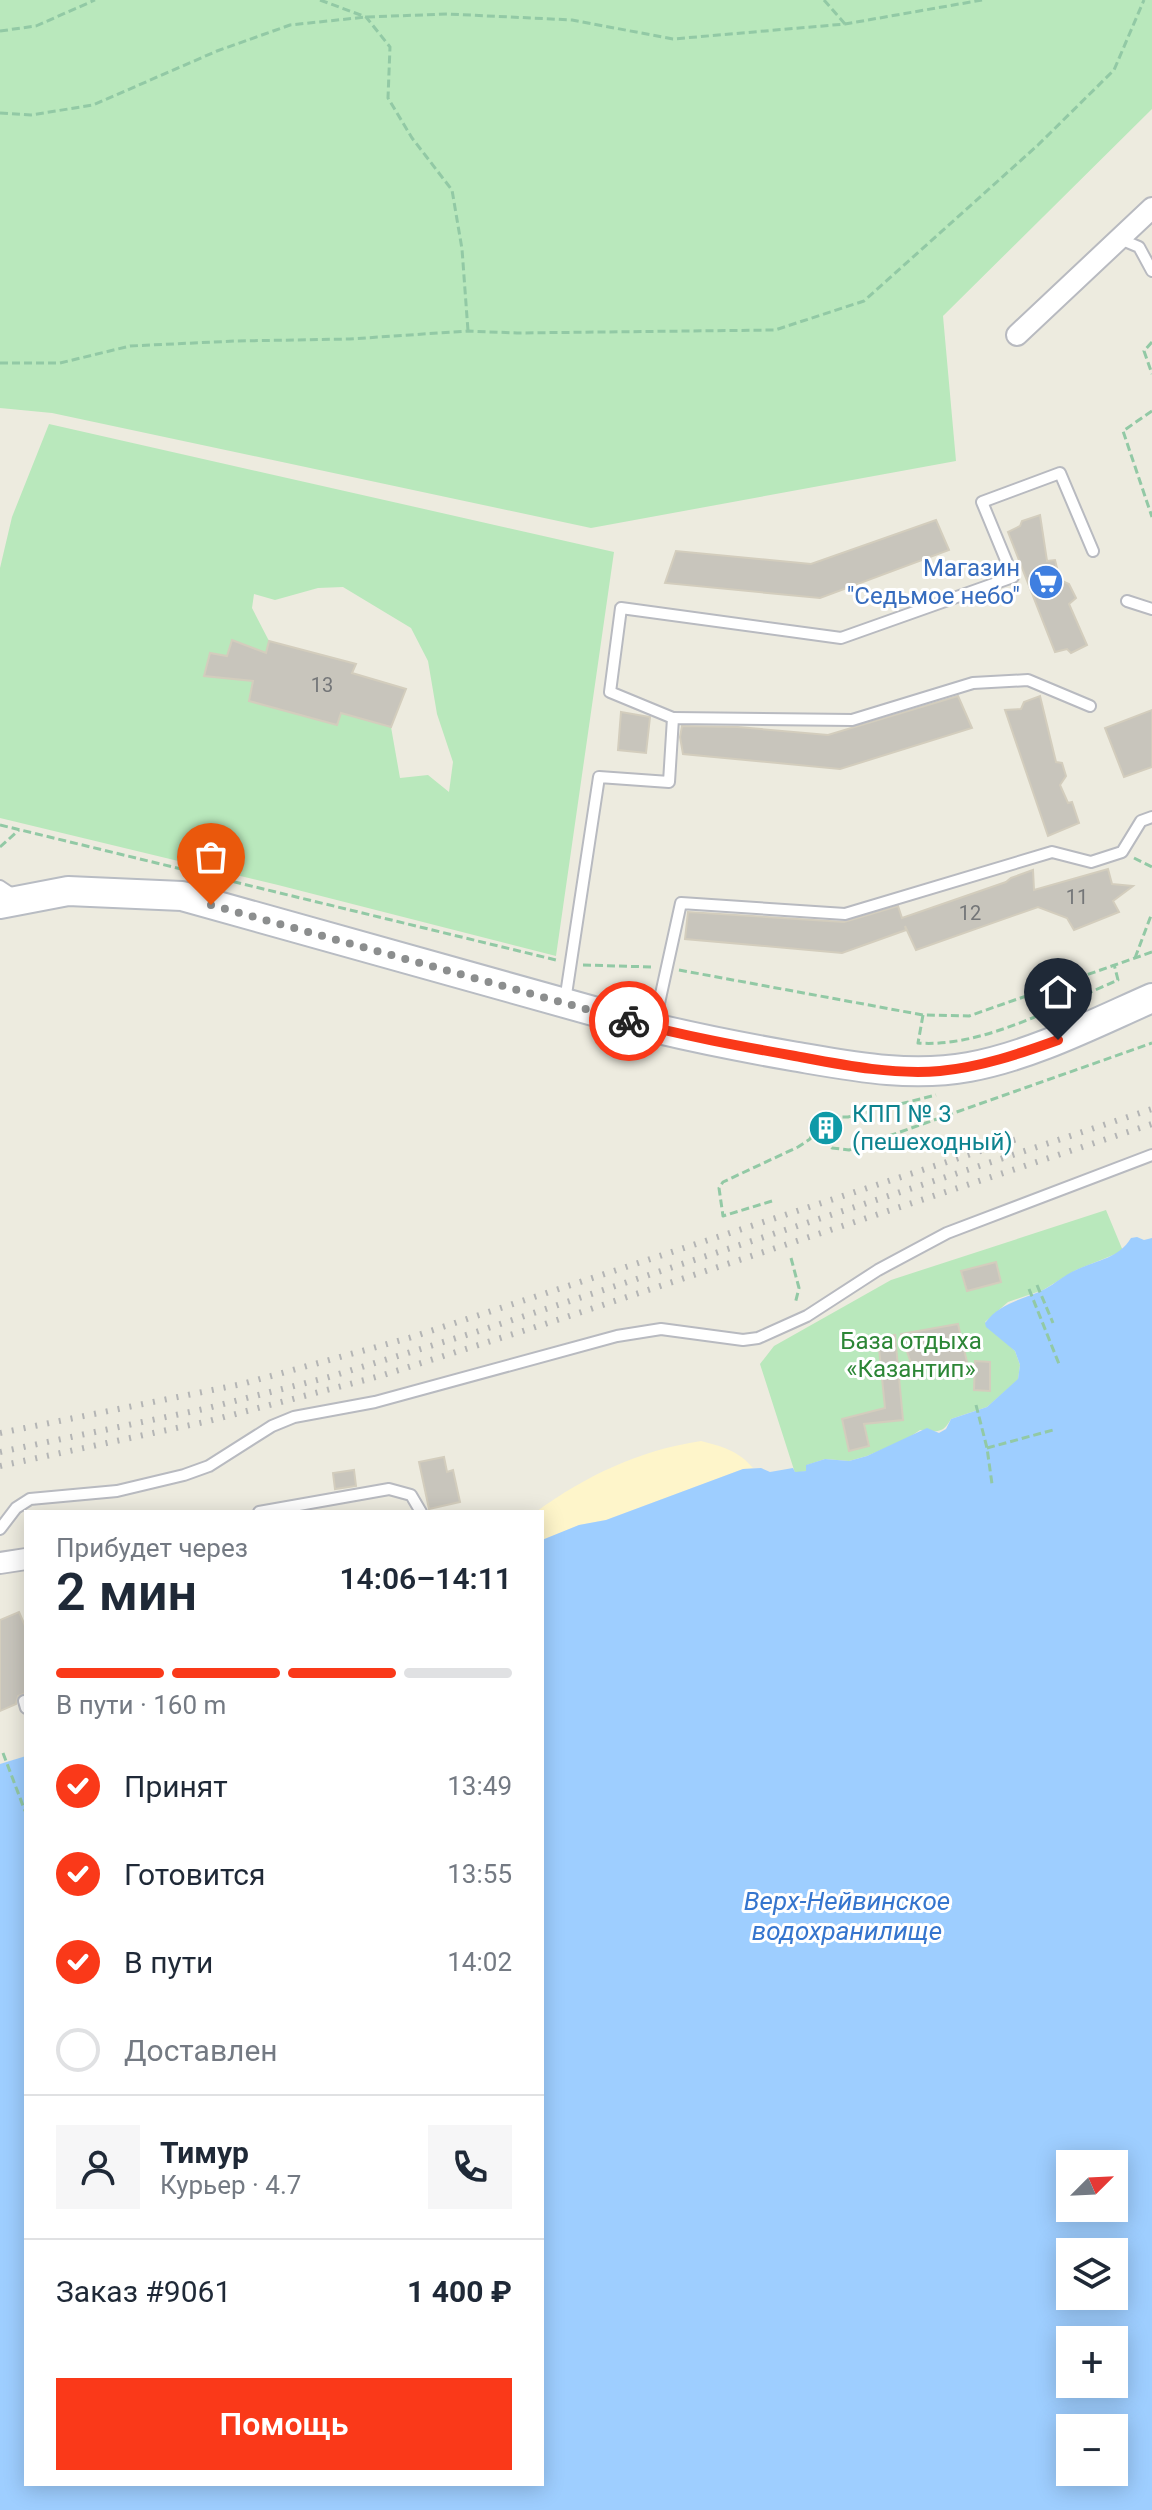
<!DOCTYPE html>
<html lang="ru">
<head>
<meta charset="utf-8">
<style>
	body { margin:0; font-family:Roboto,sans-serif; background:#f6f6f7; color:#1f2937; height:100vh; display:flex; flex-direction:column; font-size:30px; white-space:nowrap }
	* { box-sizing:border-box; margin:0 }
	p { font-size:26px; color:#747a83 }
	.icon { flex:none; width:44px; height:44px; fill:none; stroke:currentColor; stroke-width:2; stroke-linecap:round; stroke-linejoin:round }
	.map { position:relative; flex:1; overflow:hidden }
	.side { position:absolute; left:24px; top:1510px; width:520px; height:976px; display:flex; flex-direction:column; background:#fff; border-radius:0px; box-shadow:0 4px 20px #0003 }
	.side>* { flex:none }
	.needle { width:52px; rotate:66deg }
	.fabs { position:absolute; left:1056px; top:2150px; display:grid; gap:16px }
	.fabs a { display:grid; place-items:center; width:72px; height:72px; border-radius:0px; background:#fff; box-shadow:0 4px 20px #0003; font-size:40px }
	.pin { position:absolute; display:grid; place-items:center; width:68px; height:68px; color:#fff; margin:-82px -34px; border-radius:50% 50% 50% 0; rotate:-45deg; box-shadow:0 0 8px #0007 }
	.pin .icon { rotate:45deg }
	.courier { position:absolute; display:grid; place-items:center; width:80px; height:80px; margin:-40px; border:6px solid #fa3919; border-radius:50%; background:#fff; color:#222; box-shadow:0 2px 10px #0007 }
	.overview em { font-style:normal; font-weight:600 }
	.overview div { display:flex; flex-direction:column-reverse }
	.overview { display:flex; align-items:center; justify-content:space-between; height:136px; padding:0 32px }
	h1 { font-size:52px; font-weight:600; line-height:60px }
	.bar { display:grid; grid-template-columns:repeat(4,1fr); gap:12px 8px; align-content:center; height:96px; padding:0 32px }
	.bar i { height:10px; border-radius:6px; background:#e0e1e3 }
	.bar .selected { background:#fa3919 }
	.bar p { grid-column:span 4 }
	.line { display:flex; align-items:center; gap:20px; padding:0 32px; border-top:2px solid #e0e1e3 }
	.line div { flex:1 }
	.round { display:grid; place-items:center; flex:none; width:84px; height:84px; border-radius:0px; background:#f6f6f7 }
	ol { padding:0 32px; list-style:none }
	li { display:flex; align-items:center; gap:24px; height:88px }
	li p { margin-inline-start:auto }
	li .icon { padding:8px; border-radius:50%; background:#fa3919; color:#fff; stroke-width:4 }
	li:last-child { color:#747a83 }
	li i { width:44px; height:44px; border:4px solid #e0e1e3; border-radius:50% }
	.cta { display:flex; gap:16px; margin-top:auto; padding:16px 32px }
	.cta a { flex:1; height:92px; border-radius:0px; background:#fa3919; color:#fff; font-size:32px; font-weight:600; line-height:92px; text-align:center }
	.map>svg:first-child { display:block }
	.green { fill:#b9e8bc; fill-rule:evenodd }
	.sand { fill:#fef5ca }
	.water { fill:#9eceff; fill-rule:evenodd }
	.building { fill:#c8c5bc; stroke:#d3cdbd; stroke-width:2 }
	.lines { fill:none; stroke-linecap:round; stroke-linejoin:round }
	.lane-casing { stroke:#b8bac0; stroke-width:14 }
	.street-casing { stroke:#b8bac0; stroke-width:24 }
	.secondary-casing { stroke:#b8bcc3; stroke-width:32 }
	.path { stroke:#92c9a5; stroke-width:3; stroke-dasharray:8 4; stroke-linecap:butt }
	.lane { stroke:#fff; stroke-width:10 }
	.street { stroke:#fff; stroke-width:20 }
	.secondary { stroke:#fff; stroke-width:28 }
	.rail { stroke:#b4b5b5; stroke-width:6; stroke-dasharray:2 10; stroke-linecap:butt }
	.done { stroke:#8c8e8e; stroke-width:8; stroke-dasharray:0 14.4 }
	.route { stroke:#fa3919; stroke-width:10 }
	.labels { text-anchor:middle; stroke-width:6; stroke-linejoin:round; paint-order:stroke }
	.number-label { font-size:20px; fill:#747678 }
	.shop-label { font-size:24px; fill:#366cbe; stroke:#fff; text-anchor:end }
	.culture-label { font-size:24px; fill:#0d838f; stroke:#fff; text-anchor:start }
	.park-label { font-size:24px; fill:#2c8636; stroke:#fff }
	.water-label { font-size:26px; font-style:italic; fill:#3575ce; stroke:#fff }
</style>
</head>
<body>
<div class="map">
<svg width="1152" height="2510" viewBox="0 0 1152 2510">
	<rect width="100%" height="100%" fill="#edebdf"/>
	<!-- green -->
	<g class="green">
		<polygon points="0,0 1152,0 1152,109 943,316 956,461 591,528 52,413 0,408"/>
		<path d="M49,424L614,552L556,956L278,885L0,818V568L12,517ZM343,587L411,628L428,661L437,714L453,762L449,792L428,775L400,778L391,727L341,713L336,725L250,701L253,681L205,676L210,653L227,656L266,653L269,641L252,608L254,594L275,600L318,588Z"/>
		<path d="M1106,1210L1123,1251L1076,1270L1043,1290L1008,1302L985,1322L1015,1351L1020,1365L1018,1380L987,1407L951,1419C943,1434 936,1432 920,1430L907,1439L867,1456L849,1461L825,1459L807,1465V1471L795,1473L760,1364L774,1346L891,1280Z"/>
	</g>
	<!-- sand -->
	<path class="sand" d="M701,1441C721,1446 739,1451 753,1468L743,1469L606,1520L579,1525L542,1540V1512H536C585,1476 640,1450 701,1441Z"/>
	<!-- water -->
	<path class="water" d="M1137,1237L1144,1240L1152,1238V2510H0V1764L26,1756V2484H542V1540L579,1525L606,1520L743,1469L761,1468L770,1472L793,1468L795,1472L806,1471V1465L825,1459L849,1461L867,1456L927,1428L939,1433L946,1429L951,1419L987,1407L1018,1379L1020,1365L1015,1351L986,1327L985,1323C1001,1302 1023,1300 1045,1289C1056,1283 1066,1274 1078,1269C1098,1260 1119,1258 1131,1238ZM1070,2164H1114V2208H1070ZM1070,2252H1114V2296H1070ZM1070,2340H1114V2384H1070ZM1070,2428H1114V2472H1070Z"/>
	<!-- building -->
	<g class="building">
		<polygon points="1040,515 1047,561 1055,560 1060,580 1069,584 1076,598 1069,604 1087,645 1071,653 1067,649 1055,652 1008,532 1020,526 1022,521"/>
		<polygon points="936,520 949,550 820,598 665,583 676,551 811,564"/>
		<polygon points="232,640 266,653 269,641 356,664 352,673 406,689 391,727 341,713 337,725 249,701 253,681 204,676 210,653 227,656"/>
		<polygon points="958,696 972,728 840,769 683,754 680,737 682,726 738,727 828,735"/>
		<polygon points="1040,696 1056,762 1062,763 1066,776 1060,785 1068,803 1072,802 1079,823 1048,836 1005,710 1021,709 1024,702"/>
		<polygon points="1152,710 1152,767 1124,777 1105,728"/>
		<polygon points="621,712 650,717 646,753 618,750"/>
		<polygon points="1108,869 1112,884 1133,886 1113,901 1119,912 1074,930 1067,918 1038,907 916,950 905,926 906,930 842,953 685,939 688,912 844,922 898,906 902,918 1006,882 1011,878 1033,870 1034,890"/>
		<polygon points="996,1262 1001,1282 967,1291 961,1271"/>
		<polygon points="958,1324 967,1362 913,1369 901,1334"/>
		<polygon points="895,1335 903,1420 864,1424 869,1446 849,1451 842,1419 885,1408 878,1338"/>
		<polygon points="975,1361 990,1362 990,1391 974,1390"/>
		<polygon points="444,1457 447,1472 453,1470 460,1502 429,1509 419,1462"/>
		<polygon points="354,1470 356,1486 335,1489 333,1473"/>
		<polygon points="19,1612 26,1628 26,1693 18,1696 16,1704 0,1711 0,1620"/>
	</g>
	<g class="lines">
		<!-- lane casing -->
		<g class="lane-casing">
			<g id="lane">
				<polyline points="1120,239 1139,247 1152,271"/>
				<polyline points="1127,601 1152,609"/>
				<polyline points="673,718 610,692 621,608 841,638 1013,577 982,502 1060,473 1093,551"/>
				<polyline points="0,886 15,896"/>
				<polyline points="565,1001 599,777 669,782 673,718 852,720 973,683 1028,680 1090,706"/>
				<polyline points="654,1026 681,903 845,914 1052,852 1091,862 1122,852 1141,821 1152,817"/>
				<polyline points="259,1512 389,1489 411,1495 421,1512"/>
				<polyline points="0,1529 16,1508 30,1499 117,1491 184,1475 209,1466 272,1426 294,1417 375,1402 617,1336 661,1329 743,1340 758,1338 807,1316 878,1270 947,1233 1152,1155"/>
				<polyline points="24,1701 26,1708"/>
			</g>
		</g>
		<!-- street casing -->
		<g class="street-casing">
			<g id="street">
				<polyline points="1017,335 1152,208"/>
				<polyline points="0,1563 26,1559"/>
			</g>
		</g>
		<!-- secondary casing -->
		<g class="secondary-casing">
			<path id="secondary" d="M0,904L68,891L182,896L654,1028C700,1039 746,1048 792,1056C851,1066 909,1078 969,1067C1033,1055 1093,1024 1152,998"/>
		</g>
		<!-- path -->
		<g class="path">
			<polyline points="320,0 366,17 390,47 388,98 412,138 452,190 462,249 468,331"/>
			<polyline points="824,0 845,24"/>
			<polyline points="0,31 36,26 95,0"/>
			<polyline points="0,113 31,115 93,105 217,51 290,25 366,17 448,14 572,20 673,39 845,24 982,0"/>
			<polyline points="1152,342 1144,351 1152,374"/>
			<polyline points="0,363 60,363 130,346 236,341 350,339 468,331 517,333 775,330 864,301 1038,145 1114,70 1144,0"/>
			<polyline points="1152,411 1123,431 1152,517"/>
			<polyline points="0,825 556,960"/>
			<polyline points="0,847 19,830"/>
			<polyline points="1134,858 1152,867"/>
			<polyline points="1135,958 1152,913"/>
			<polyline points="583,965 652,967"/>
			<polyline points="679,970 923,1015 969,1016 1152,952"/>
			<path d="M923,1015L918,1043C983,1048 1059,1005 1118,980L1114,964"/>
			<polyline points="814,1131 832,1148 849,1150 1152,1043"/>
			<polyline points="772,1201 723,1216 719,1188 723,1182 798,1147 810,1139 818,1122 833,1117 848,1117 936,1095"/>
			<polyline points="791,1258 799,1288 795,1304"/>
			<polyline points="1037,1285 1053,1323"/>
			<polyline points="1029,1289 1059,1364"/>
			<polyline points="976,1405 987,1448 992,1484"/>
			<polyline points="987,1448 1053,1430"/>
			<polyline points="3,1753 25,1811"/>
		</g>
		<!-- lane -->
		<use href="#lane" class="lane"/>
		<!-- street -->
		<use href="#street" class="street"/>
		<!-- secondary -->
		<use href="#secondary" class="secondary"/>
		<!-- rail -->
		<g class="rail">
			<polyline points="0,1433 242,1384 409,1338 1017,1139"/>
			<polyline points="0,1452 204,1409 329,1377 476,1332 1152,1109"/>
			<polyline points="0,1466 209,1421 380,1376 545,1324 1152,1124"/>
		</g>
	</g>
	<g class="lines">
		<!-- done -->
		<polyline class="done" points="211,905 629,1021"/>
		<!-- route -->
		<path class="route" d="M629,1021C684,1036 739,1046 795,1056C843,1065 892,1075 940,1071C981,1067 1019,1054 1058,1040"/>
	</g>
	<!-- icons -->
	<defs>
		<g id="supermarket-disc" transform="scale(1.8)"><circle r="9.5" fill="#3f7fe0" stroke="#fff"/><path d="M-6-5.5h2.5l.6 2H6L4.5 2H-2.5L-4.4-4H-6ZM-1.5 3.2a1.3 1.3 0 1 0 .1 0ZM3 3.2a1.3 1.3 0 1 0 .1 0Z" fill="#fff"/></g>
		<g id="building-disc" transform="scale(1.8)"><circle r="9.5" fill="#0f9aa8" stroke="#fff"/><path d="M-4-6H4V6H1V3H-1V6H-4ZM-2.5-4.3h1.7v1.8h-1.7ZM.8-4.3h1.7v1.8H.8ZM-2.5-1h1.7V.8h-1.7ZM.8-1h1.7V.8H.8Z" fill="#fff"/></g>
	</defs>
	<g fill-rule="evenodd">
		<use href="#supermarket-disc" x="1046" y="582"/>
		<use href="#building-disc" x="826" y="1128"/>
	</g>
	<g class="labels">
		<!-- number labels -->
		<g class="number-label">
			<text x="322" y="692">13</text>
			<text x="1077" y="904">11</text>
			<text x="970" y="920">12</text>
		</g>
		<!-- shop labels -->
		<g class="shop-label">
			<text x="1020" y="576">Магазин<tspan x="1020" dy="28">"Седьмое небо"</tspan></text>
		</g>
		<!-- culture labels -->
		<g class="culture-label">
			<text x="852" y="1122">КПП № 3<tspan x="852" dy="28">(пешеходный)</tspan></text>
		</g>
		<!-- park labels -->
		<g class="park-label">
			<text x="911" y="1349">База отдыха<tspan x="911" dy="28">«Казантип»</tspan></text>
		</g>
		<!-- water labels -->
		<g class="water-label">
			<text x="847" y="1910">Верх-Нейвинское<tspan x="847" dy="30">водохранилище</tspan></text>
		</g>
	</g>
</svg>
<div class="fabs">
<a><svg class="needle" viewBox="-14 -14 28 28"><path d="M0-13l5 13h-10z" fill="#e53935"/><path d="M0 13l5-13h-10z" fill="#747a83"/></svg></a>
<a><svg class="icon" aria-label="layers" viewBox="0 0 24 24"><path d="M12 4l9 5-9 5-9-5zM3 14l9 5 9-5"/></svg></a>
<a>+</a>
<a>−</a>
</div>
<div class="pin" style="left:211px;top:905px;background:#ea580c"><svg class="icon" aria-label="bag" viewBox="0 0 24 24"><path d="M5 8h14l-1 12H6zM9 8a3 3 0 0 1 6 0"/></svg></div>
<div class="pin" style="left:1058px;top:1040px;background:#1f2937"><svg class="icon" aria-label="home" viewBox="0 0 24 24"><path d="M3 11l9-7 9 7M6 9v11h12V9"/></svg></div>
<div class="courier" style="left:629px;top:1021px"><svg class="icon" aria-label="bike" viewBox="0 0 24 24"><circle cx="6" cy="16" r="4"/><circle cx="18" cy="16" r="4"/><path d="M6 16l4-8h5l3 8M10 8l3 8H6M13 5h3"/></svg></div>
<section class="side">
<div class="overview"><div><h1>2 мин</h1><p>Прибудет через</p></div><em>14:06–14:11</em></div>
<div class="bar"><i class="selected"></i><i class="selected"></i><i class="selected"></i><i></i><p>В пути · 160 m</p></div>
<ol>
<li><svg class="icon" aria-label="check" viewBox="0 0 24 24"><path d="M5 12l5 5 9-10"/></svg>Принят<p>13:49</p></li>
<li><svg class="icon" aria-label="check" viewBox="0 0 24 24"><path d="M5 12l5 5 9-10"/></svg>Готовится<p>13:55</p></li>
<li><svg class="icon" aria-label="check" viewBox="0 0 24 24"><path d="M5 12l5 5 9-10"/></svg>В пути<p>14:02</p></li>
<li><i></i>Доставлен</li>
</ol>
<div class="line" style="height:144px"><a class="round"><svg class="icon" aria-label="person" viewBox="0 0 24 24"><circle cx="12" cy="8" r="4"/><path d="M4 21q1-7 8-7t8 7"/></svg></a><div><b>Тимур</b><p>Курьер · 4.7</p></div><a class="round"><svg class="icon" aria-label="phone" viewBox="0 0 24 24"><path d="M5 4h4l2 5-3 2q2 4 5 5l2-3 5 2v4C11 20 4 13 5 4z"/></svg></a></div>
<div class="line" style="height:104px"><div>Заказ #9061</div><b>1 400 ₽</b></div>
<div class="cta"><a>Помощь</a></div>
</section>
</div>
</body>
</html>
